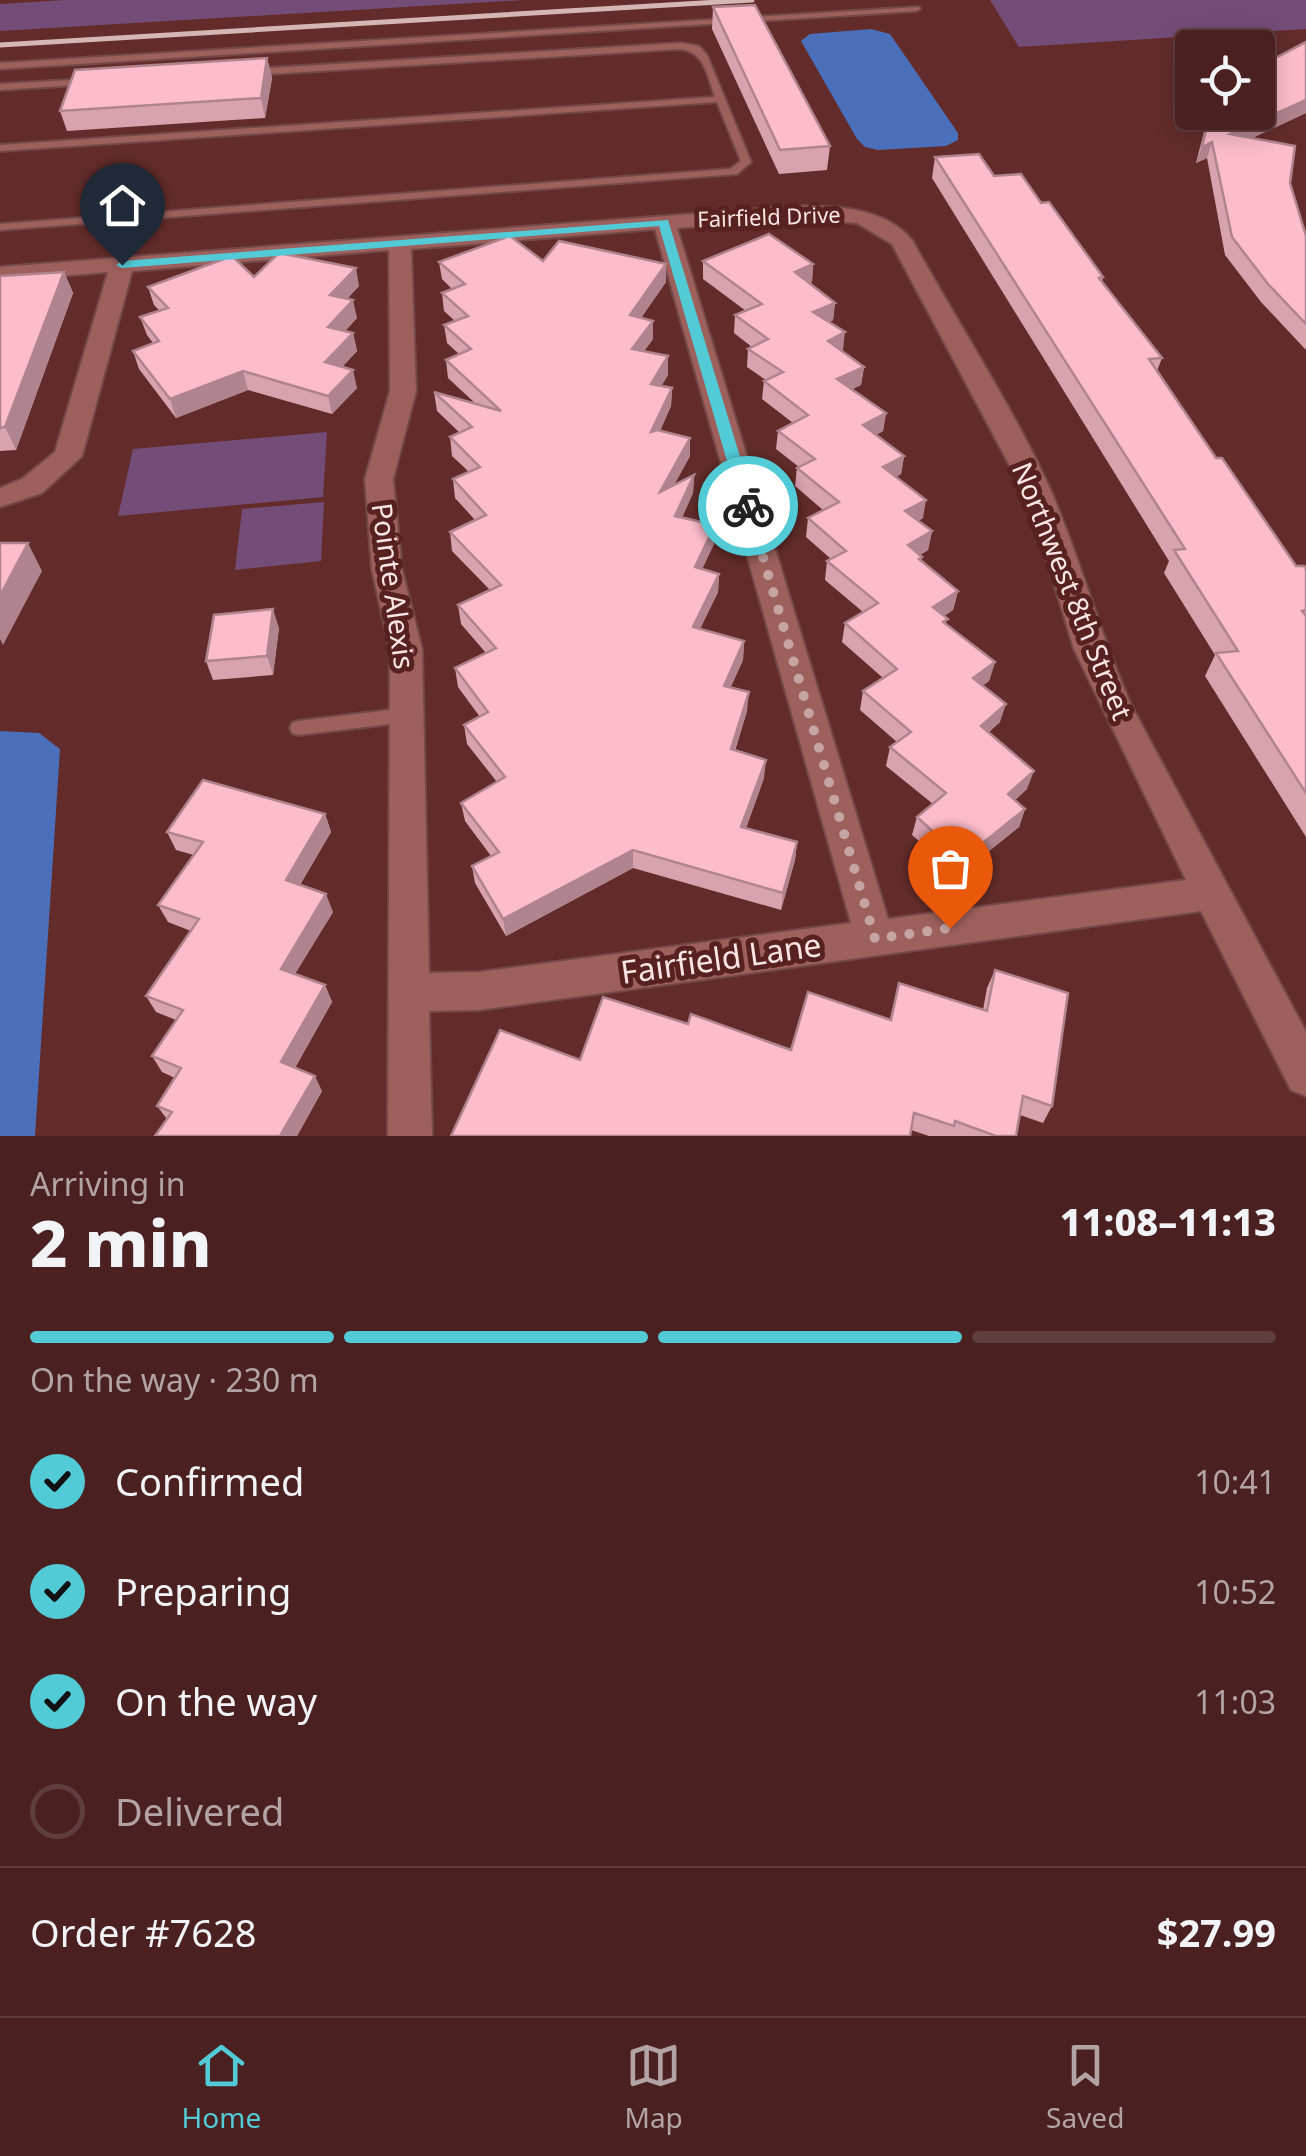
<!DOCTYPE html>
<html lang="en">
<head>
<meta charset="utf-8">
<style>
	body { margin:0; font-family:"Noto Sans",sans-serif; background:#512929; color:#f1f3f6; height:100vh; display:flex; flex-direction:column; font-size:38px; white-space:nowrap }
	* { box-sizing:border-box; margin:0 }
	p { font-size:32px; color:#b2a3a5 }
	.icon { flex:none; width:55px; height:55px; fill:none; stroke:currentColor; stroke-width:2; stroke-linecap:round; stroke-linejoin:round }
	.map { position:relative; height:1136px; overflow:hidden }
	.details { display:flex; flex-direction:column; background:#4a2120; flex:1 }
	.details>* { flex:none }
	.tools { position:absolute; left:1175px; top:30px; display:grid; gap:20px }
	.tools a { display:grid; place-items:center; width:100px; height:100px; border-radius:10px; background:#4a2120; box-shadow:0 5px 25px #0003,0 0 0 2px #613e3e; font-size:50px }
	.pin { position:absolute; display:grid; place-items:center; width:85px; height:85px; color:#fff; margin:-102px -42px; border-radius:50% 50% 50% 0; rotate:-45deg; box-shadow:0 0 10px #0007 }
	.pin .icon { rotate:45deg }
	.courier { position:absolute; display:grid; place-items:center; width:100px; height:100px; margin:-50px; border:8px solid #52cbd7; border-radius:50%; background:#fff; color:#222; box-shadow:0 2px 12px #0007 }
	.summary em { font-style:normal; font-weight:800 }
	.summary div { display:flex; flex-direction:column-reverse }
	.summary { display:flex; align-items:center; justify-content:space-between; height:170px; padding:0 30px }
	h1 { font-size:65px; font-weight:800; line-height:75px }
	.bar { display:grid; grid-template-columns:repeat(4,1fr); gap:15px 10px; align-content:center; height:120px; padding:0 30px }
	.bar i { height:12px; border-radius:8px; background:#613e3e }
	.bar .active { background:#52cbd7 }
	.bar p { grid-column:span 4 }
	.line { display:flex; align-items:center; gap:25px; padding:0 30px; border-top:2px solid #613e3e }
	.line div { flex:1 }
	ol { padding:0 30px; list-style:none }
	li { display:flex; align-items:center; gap:30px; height:110px }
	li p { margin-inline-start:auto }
	li .icon { padding:10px; border-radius:50%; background:#52cbd7; color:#111; stroke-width:4 }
	li:last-child { color:#b2a3a5 }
	li i { width:55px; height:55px; border:5px solid #613e3e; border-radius:50% }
	.menu { display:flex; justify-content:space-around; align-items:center; height:140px; border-top:2px solid #613e3e; background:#4a2120; font-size:28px; color:#b2a3a5 }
	.menu a { display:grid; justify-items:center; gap:5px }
	.menu .active { color:#52cbd7 }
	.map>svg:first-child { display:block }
	.green { fill:#744c78 }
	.water { fill:#4a6fbb }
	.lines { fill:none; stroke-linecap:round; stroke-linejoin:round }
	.lane-casing { stroke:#754848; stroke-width:4 }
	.street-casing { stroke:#754848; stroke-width:4 }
	.lane { fill:#9d605c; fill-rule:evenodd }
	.street { fill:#9d605c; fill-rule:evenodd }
	.rail { stroke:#d4b6b4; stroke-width:5 }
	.wall { fill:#d9a2af }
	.shaded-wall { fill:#b0848e }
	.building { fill:#fcbccb; stroke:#b0848e; stroke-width:2.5 }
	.route { fill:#52cbd7 }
	.done { stroke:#c6a4a2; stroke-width:10; stroke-dasharray:0 18 }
	.labels { text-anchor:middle; stroke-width:10; stroke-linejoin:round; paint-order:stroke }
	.far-street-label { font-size:22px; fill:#fbe5e3; stroke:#572120 }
	.street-label { font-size:28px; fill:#fbe5e3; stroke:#572120 }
	.near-street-label { font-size:32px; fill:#fbe5e3; stroke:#572120 }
</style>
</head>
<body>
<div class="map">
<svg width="1306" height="1136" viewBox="0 0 1306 1136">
	<rect width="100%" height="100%" fill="#632c2a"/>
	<!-- green -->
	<g class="green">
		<polygon points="65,0 524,0 0,31 0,4"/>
		<polygon points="990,0 1306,0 1306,29 1019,47"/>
		<polygon points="327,432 323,497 118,516 133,449"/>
		<polygon points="324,502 321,561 235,570 242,509"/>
	</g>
	<!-- water -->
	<g class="water">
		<polygon points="871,29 890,34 958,133 958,140 946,146 878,150 865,147 857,139 801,41 810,34"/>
		<polygon points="0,731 39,733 60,749 35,1136 0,1136"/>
	</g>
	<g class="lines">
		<!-- lane casing -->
		<g class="lane-casing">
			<g id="lane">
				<polygon points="919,7 920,9 916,11 0,69 0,63"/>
				<path d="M680,43L699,46L707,55L751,162L737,174L0,230V224L730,169L741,161L717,102L0,151V145L715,97C707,75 705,52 680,49L252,75L247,72L252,69Z"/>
				<polygon points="90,79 95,82 93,84 0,90 0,84"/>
				<polygon points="407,708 413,710 415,715 413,720 407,722 298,735 292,733 290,728 292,723 298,721"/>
			</g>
		</g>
		<!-- street casing -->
		<g class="street-casing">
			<path id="street" d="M796,206C836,206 884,207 912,240C956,320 1013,407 1050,489C1081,560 1100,635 1131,705L1306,1032V1096L1291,1090L1201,911L479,1010L429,1011L432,1136H388L390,649L372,570L365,479L390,391L389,250L132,271L82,456L42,493L0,507V488L22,479L55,452L108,272L0,281V267ZM796,218L857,223L892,244L1019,483L1037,527L1074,649L1186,880L888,919L677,228ZM655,229L851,923L479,972L429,973L422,649L402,570L393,479L416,391L411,249Z"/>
		</g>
		<!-- lane -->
		<use href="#lane" class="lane"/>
		<!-- street -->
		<use href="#street" class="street"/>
		<!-- rail -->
		<polyline class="rail" points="0,45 752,0"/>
	</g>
	<!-- wall -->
	<g class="wall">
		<polygon points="713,7 830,146 827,170 779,174 712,29"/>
		<polygon points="1306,42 1306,113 1252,138 1290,183 1306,236 1306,350 1261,302 1225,255 1207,158 1196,163 1209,112 1258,112 1261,73 1264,64"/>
		<polygon points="267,58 272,78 265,118 67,131 60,111"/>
		<polygon points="935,157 994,176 1041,203 1103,277 1102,282 1162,358 1157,371 1216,458 1296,566 1306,569 1306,837 1205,676 1215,655 1164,573 1169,561 932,178"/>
		<polygon points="543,261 666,282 641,318 653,339 644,351 668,356 668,375 661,386 672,388 671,406 660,431 690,456 674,485 694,475 693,493 682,517 715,525 714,544 702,569 719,574 718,592 700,629 744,641 743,660 730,688 747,711 735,751 764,778 746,828 797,842 795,860 781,910 633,868 506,936 475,883 472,866 491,856 465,821 461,803 497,782 467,744 464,725 480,717 458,687 455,668 486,653 461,624 458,605 490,590 452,551 450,532 475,520 455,498 453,479 469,472 452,456 450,437 460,433 437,411 434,392 476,404 448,378 446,360 459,354 447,343 444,325 455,321 444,311 442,293 452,289 442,279 439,262"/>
		<polygon points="703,261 813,264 812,282 809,283 835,303 833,320 829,322 841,351 864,367 861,385 852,389 886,413 883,431 876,435 904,456 901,474 896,477 923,518 918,521 932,531 928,550 920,555 922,557 921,562 958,591 953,610 944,616 947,625 995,662 989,681 982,686 1000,722 989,732 1027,789 1015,800 1025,809 1019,827 958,876 912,835 917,817 933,804 886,766 890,747 897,742 860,710 863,691 883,678 842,642 845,623 863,612 825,580 827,561 831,559 806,537 808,518 823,510 795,486 797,468 799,467 776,449 778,431 793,423 762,399 764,381 766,380 747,367 748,349 752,347 734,333 735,315 746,311 703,279"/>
		<polygon points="64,272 73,293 16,450 0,451 0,276"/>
		<polygon points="254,277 359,286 347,299 357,318 345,331 353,333 357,351 342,367 357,388 332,414 248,390 176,418 139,369 133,351 153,343 147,335 140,317 159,310 154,305 148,287"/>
		<polygon points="279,628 273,675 213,680 206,661"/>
		<polygon points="325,814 331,832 300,885 333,912 295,974 325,985 332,1002 295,1068 322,1091 297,1136 155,1136 167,1119 157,1106 175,1078 162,1072 152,1056 176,1020 156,1012 146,996 191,931 168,922 158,905 194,855 176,850 167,832"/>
		<polygon points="995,970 1052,1106 1043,1123 1020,1115 1016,1136 929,1136 911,1130 910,1136 451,1136 580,1060 688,1024 791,1050 890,1019 899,983 983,1010 987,988"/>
	</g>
	<!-- shaded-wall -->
	<g class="shaded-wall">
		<polygon points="267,58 272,78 265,118 261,98"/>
		<polygon points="1306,100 1306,113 1224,151 1230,134"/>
		<polygon points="1212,142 1207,158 1196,163 1202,147"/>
		<polygon points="666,264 666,282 630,333 630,315"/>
		<polygon points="813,264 812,282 793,290 795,272"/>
		<polygon points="356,268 359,286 334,313 330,295"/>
		<polygon points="64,272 73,293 16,450 5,427"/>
		<polygon points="353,300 357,318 332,345 328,327"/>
		<polygon points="835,303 833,320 811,330 813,312"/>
		<polygon points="653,321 653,339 632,367 632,349"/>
		<polygon points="845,332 843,350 825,359 828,341"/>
		<polygon points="353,333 357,351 329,381 325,362"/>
		<polygon points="668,356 668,375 651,403 651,384"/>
		<polygon points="864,367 861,385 835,398 837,379"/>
		<polygon points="353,370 357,388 332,414 328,396"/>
		<polygon points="243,371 248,390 176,418 170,399"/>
		<polygon points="672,388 671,406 651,451 651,432"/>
		<polygon points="886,413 883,431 860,444 863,425"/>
		<polygon points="690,438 690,456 660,510 660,492"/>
		<polygon points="904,456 901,474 880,485 883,467"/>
		<polygon points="694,475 693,493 675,534 675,516"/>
		<polygon points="926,500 923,518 901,530 905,511"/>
		<polygon points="715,525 714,544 694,586 695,567"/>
		<polygon points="932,531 928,550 904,564 908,545"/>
		<polygon points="28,543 42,571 3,645 0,639 0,596"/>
		<polygon points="719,574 718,592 692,645 693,627"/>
		<polygon points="958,591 953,610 929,626 933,607"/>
		<polygon points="273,609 279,628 273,675 267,656"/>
		<polygon points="744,641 743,660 723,705 724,686"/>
		<polygon points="995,662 989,681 967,696 973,678"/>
		<polygon points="749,692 747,711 729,768 731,749"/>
		<polygon points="1006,704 1000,722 975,744 981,726"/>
		<polygon points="766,760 764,778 740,845 741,827"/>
		<polygon points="1034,771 1027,789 1002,812 1008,794"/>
		<polygon points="1025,809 1019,827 958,876 963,859"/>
		<polygon points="325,814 331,832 292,898 286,880"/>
		<polygon points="797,842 795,860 781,910 783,893"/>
		<polygon points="633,850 633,868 506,936 503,919"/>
		<polygon points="326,894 333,912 288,985 281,969"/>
		<polygon points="325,985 332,1002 289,1078 281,1062"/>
		<polygon points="315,1076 322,1091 297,1136 280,1136"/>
	</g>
	<!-- building -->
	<g class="building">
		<polygon points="755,5 830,146 780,150 713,7"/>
		<polygon points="1306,42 1306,100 1230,134 1295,146 1290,183 1306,236 1306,324 1268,284 1232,237 1212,142 1202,147 1210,112 1258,112 1258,75 1274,68 1264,64"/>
		<polygon points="267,58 261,98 60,111 75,70"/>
		<polygon points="979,154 994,176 1021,174 1041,203 1049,202 1103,277 1099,278 1162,358 1149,359 1216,458 1222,458 1296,566 1304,566 1306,569 1306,610 1302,611 1306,616 1306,793 1216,653 1238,651 1174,550 1185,549 935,157"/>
		<polygon points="769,234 813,264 795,272 835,303 813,312 845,332 828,341 864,367 837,379 886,413 863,425 904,456 883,467 926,500 905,511 932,531 908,545 922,557 919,559 958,591 933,607 948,619 943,622 995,662 973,678 1006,704 981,726 1034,771 1008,794 1025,809 963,859 917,817 946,793 890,747 911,732 863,691 897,669 845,623 878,603 827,561 846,551 808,518 839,502 797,468 815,459 778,431 808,415 764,381 783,372 748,349 768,339 735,315 762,304 703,261"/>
		<polygon points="510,236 543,261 559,241 666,264 630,315 653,321 632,349 668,356 651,384 672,388 651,432 657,430 690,438 660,492 694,475 675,516 715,525 695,567 719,574 693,627 744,641 724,686 749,692 731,749 766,760 741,827 797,842 783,893 633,850 503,919 472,866 499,852 461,803 505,777 464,725 488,712 455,668 496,648 458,605 501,585 450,532 486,515 453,479 480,467 450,437 472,427 434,392 501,411 446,360 471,349 444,325 468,316 442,293 465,284 439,262"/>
		<polygon points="279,253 356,268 330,295 353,300 328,327 353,333 325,362 353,370 328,396 243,371 170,399 133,351 159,341 140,317 168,308 148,287 232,256 254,277"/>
		<polygon points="64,272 5,427 0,428 0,276"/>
		<polygon points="0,543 28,543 0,596"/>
		<polygon points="273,609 267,656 206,661 214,615"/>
		<polygon points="203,780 325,814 286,880 326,894 281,969 325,985 281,1062 315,1076 280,1136 155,1136 172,1112 157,1106 181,1068 152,1056 183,1010 146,996 199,919 158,905 203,842 167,832"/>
		<polygon points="995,970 1068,993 1052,1106 1023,1096 1016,1136 996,1136 955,1121 954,1126 914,1113 910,1136 451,1136 500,1030 580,1060 603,997 688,1024 691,1014 791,1050 808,992 891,1020 899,983 987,1011"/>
	</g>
	<!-- route -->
	<polygon class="route" points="668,220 755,506 753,510 740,506 659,226 122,268 116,265 122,261"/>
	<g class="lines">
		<!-- done -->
		<polyline class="done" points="748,506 875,939 950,928"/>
	</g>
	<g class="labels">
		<!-- far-street labels -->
		<g class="far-street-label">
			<text transform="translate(769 217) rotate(-2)" y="8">Fairfield Drive</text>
		</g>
		<!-- street labels -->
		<g class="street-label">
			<text transform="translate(393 586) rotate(82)" y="10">Pointe Alexis</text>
			<text transform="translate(1072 591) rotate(68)" y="10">Northwest 8th Street</text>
		</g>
		<!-- near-street labels -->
		<g class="near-street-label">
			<text transform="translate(721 959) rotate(-8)" y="11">Fairfield Lane</text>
		</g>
	</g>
</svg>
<div class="tools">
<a><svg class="icon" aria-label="locate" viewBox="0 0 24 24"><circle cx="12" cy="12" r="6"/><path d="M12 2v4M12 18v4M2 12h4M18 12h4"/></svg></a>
</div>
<div class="pin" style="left:950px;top:928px;background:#ea580c"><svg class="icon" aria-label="bag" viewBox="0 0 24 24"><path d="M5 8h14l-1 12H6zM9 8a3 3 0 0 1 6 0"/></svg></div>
<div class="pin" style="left:122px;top:265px;background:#1f2937"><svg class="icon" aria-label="home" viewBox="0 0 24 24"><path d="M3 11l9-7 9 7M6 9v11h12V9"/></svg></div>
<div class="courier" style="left:748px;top:506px"><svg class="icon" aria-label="bike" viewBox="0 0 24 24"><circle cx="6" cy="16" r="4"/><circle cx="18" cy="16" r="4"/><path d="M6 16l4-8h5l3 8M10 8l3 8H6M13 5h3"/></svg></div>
</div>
<section class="details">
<div class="summary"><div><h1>2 min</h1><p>Arriving in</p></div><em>11:08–11:13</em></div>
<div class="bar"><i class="active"></i><i class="active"></i><i class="active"></i><i></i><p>On the way · 230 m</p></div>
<ol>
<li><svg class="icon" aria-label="check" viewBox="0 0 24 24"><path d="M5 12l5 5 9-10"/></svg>Confirmed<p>10:41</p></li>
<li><svg class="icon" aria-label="check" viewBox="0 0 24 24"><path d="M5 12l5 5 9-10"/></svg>Preparing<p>10:52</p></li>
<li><svg class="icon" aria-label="check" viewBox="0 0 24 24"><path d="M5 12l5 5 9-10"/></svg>On the way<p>11:03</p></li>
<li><i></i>Delivered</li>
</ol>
<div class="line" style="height:130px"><div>Order #7628</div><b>$27.99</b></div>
</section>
<nav class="menu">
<a class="active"><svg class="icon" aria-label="home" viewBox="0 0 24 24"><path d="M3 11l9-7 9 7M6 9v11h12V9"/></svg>Home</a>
<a><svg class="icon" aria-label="map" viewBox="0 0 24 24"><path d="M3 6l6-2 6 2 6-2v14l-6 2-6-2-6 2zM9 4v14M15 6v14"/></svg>Map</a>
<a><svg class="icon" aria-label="saved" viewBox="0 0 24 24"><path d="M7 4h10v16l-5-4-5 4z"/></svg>Saved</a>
</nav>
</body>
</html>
